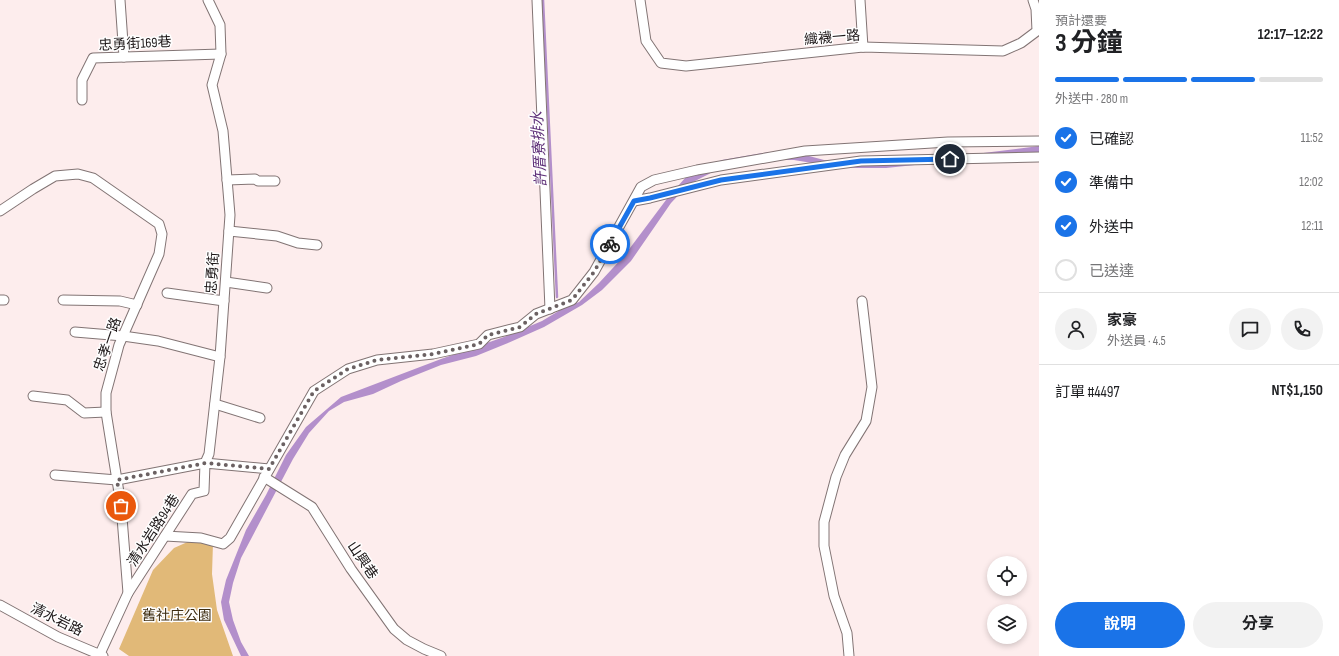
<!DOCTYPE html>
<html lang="zh-TW">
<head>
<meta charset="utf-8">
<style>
	body { margin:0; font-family:"Sofia Sans Condensed","Noto Sans TC",sans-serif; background:#f2f2f2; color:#202124; height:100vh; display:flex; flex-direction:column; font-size:15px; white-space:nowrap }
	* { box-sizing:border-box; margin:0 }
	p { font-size:13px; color:#757577 }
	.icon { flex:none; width:22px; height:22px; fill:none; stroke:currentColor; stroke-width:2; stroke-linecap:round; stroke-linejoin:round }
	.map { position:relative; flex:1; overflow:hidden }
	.side { display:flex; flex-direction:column; background:#fff; width:300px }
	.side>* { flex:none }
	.controls { position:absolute; left:987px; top:556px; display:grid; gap:8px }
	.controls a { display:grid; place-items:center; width:40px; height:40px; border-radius:50%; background:#fff; box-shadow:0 2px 6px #0003; font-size:20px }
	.pin { position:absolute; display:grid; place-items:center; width:34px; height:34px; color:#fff; margin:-17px; border:2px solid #fff; border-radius:50%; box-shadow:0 1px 4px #0007 }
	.courier { position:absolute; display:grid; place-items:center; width:40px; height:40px; margin:-20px; border:3px solid #1a73e8; border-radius:50%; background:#fff; color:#222; box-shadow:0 1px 5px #0007 }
	.headline em { font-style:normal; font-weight:700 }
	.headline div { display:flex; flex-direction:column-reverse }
	.headline { display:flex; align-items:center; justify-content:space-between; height:68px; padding:0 16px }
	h1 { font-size:26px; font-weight:700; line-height:30px }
	.bar { display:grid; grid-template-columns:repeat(4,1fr); gap:6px 4px; align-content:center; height:48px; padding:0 16px }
	.bar i { height:5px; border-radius:3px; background:#e0e0e0 }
	.bar .on { background:#1a73e8 }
	.bar p { grid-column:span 4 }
	.line { display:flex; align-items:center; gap:10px; padding:0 16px; border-top:1px solid #e0e0e0 }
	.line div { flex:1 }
	.round { display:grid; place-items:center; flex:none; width:42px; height:42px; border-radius:21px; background:#f2f2f2 }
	ol { padding:0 16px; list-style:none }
	li { display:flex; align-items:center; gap:12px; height:44px }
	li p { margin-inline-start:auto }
	li .icon { padding:4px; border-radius:50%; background:#1a73e8; color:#fff; stroke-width:4 }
	li:last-child { color:#757577 }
	li i { width:22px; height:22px; border:2px solid #e0e0e0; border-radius:50% }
	.cta { display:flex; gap:8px; margin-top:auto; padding:8px 16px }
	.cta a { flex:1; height:46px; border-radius:24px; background:#1a73e8; color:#fff; font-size:16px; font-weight:700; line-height:46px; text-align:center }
	.cta a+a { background:#f2f2f2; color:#202124 }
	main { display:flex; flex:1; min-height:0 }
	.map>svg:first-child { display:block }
	.green { fill:#e1b978 }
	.water { fill:#b38fcb }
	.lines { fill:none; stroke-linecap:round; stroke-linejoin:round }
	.stream { stroke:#b38fcb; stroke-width:2.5 }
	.minor-casing { stroke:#827474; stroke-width:11 }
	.minor { stroke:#fff; stroke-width:9 }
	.done { stroke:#6b6162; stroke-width:4; stroke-dasharray:0 7.2 }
	.route { stroke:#1a73e8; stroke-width:5 }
	.labels { text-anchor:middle; stroke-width:3; stroke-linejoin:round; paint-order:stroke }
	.street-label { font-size:14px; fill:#1c1617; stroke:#fefefe }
	.park-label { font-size:14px; fill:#3e2d10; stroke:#fefefe }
	.water-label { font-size:15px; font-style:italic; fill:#5e3078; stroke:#fefefe }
</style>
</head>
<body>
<main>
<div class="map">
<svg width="1039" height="656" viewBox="0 0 1039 656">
	<rect width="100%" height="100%" fill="#fdeded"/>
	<!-- green -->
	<polygon class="green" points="192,540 213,543 212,574 217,610 233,656 129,656 119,649 153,570 174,548"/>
	<!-- water -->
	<polygon class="water" points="1039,146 1039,152 886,168 857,168 824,165 794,160 769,160 722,165 709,174 689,184 671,203 631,261 602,290 582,305 544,327 508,343 476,356 441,365 401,381 373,394 344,402 329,411 309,433 293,459 241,558 233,583 229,602 233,620 241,642 249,656 241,656 224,620 221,602 226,580 246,530 266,495 286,455 306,427 341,397 441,359 504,337 542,321 562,309 579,302 599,283 624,256 669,196 686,177 722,160 769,152 794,152 824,160 857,163 967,155"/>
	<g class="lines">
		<!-- stream -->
		<polyline class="stream" points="543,0 557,297"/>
		<!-- minor casing -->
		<g class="minor-casing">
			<g id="minor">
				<polyline points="120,0 124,57"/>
				<polyline points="537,0 550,309"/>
				<polyline points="640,0 646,41 661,63 686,66 863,47 1003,51 1021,43 1037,31 1036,9 1033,0"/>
				<polyline points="860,0 863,47"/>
				<polyline points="82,100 82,80 93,58 221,54"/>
				<polyline points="227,180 255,179 258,181 275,181"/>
				<polyline points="634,201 650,198 721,180 861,161 1039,157"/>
				<polyline points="0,211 33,189 55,176 78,174 93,178 159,224 162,234 159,254 119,345 106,393 106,412 121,505 128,593 99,656"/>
				<polyline points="229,231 277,236 298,243 317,245"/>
				<polyline points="226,282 267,288"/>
				<polyline points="167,293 224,301"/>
				<polyline points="0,300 4,300"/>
				<polyline points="63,300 120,301 137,305"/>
				<polyline points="75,332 123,336 158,341 220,357"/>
				<polyline points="33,396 67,400 84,413 106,412"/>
				<polyline points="215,404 260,418"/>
				<polyline points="55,475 117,480 205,463 209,454 220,357 230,215 223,131 212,85 221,54 220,25 208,0"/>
				<polyline points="264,477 312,507 351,569 394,629 407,640 424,649 441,656"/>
				<polyline points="165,536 201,538 223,544 230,538 314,391 348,369 377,360 433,354 479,344 488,335 520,327 536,314 572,300 594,272 641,187 654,180 697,170 805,151 948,142 1039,141"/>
				<polyline points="128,593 192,494 204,491 205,463 269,469"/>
				<polyline points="0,605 58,637 103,656"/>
				<polyline points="849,656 847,633 834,596 824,546 824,522 836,477 845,455 866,421 872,387 862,301"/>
			</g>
		</g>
		<!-- minor -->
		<use href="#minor" class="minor"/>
	</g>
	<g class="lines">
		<!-- done -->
		<polyline class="done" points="121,506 117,480 206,463 269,469 314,391 348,369 377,360 433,354 479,344 488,335 520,327 536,314 572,300 594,272 610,244"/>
		<!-- route -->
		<polyline class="route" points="610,244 634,201 650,198 721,180 861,161 950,159"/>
	</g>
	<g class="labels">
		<!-- street labels -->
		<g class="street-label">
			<text transform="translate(832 37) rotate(-5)" y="5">織襪一路</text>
			<text transform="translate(135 43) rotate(-3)" y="5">忠勇街169巷</text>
			<text transform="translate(212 273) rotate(-86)" y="5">忠勇街</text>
			<text transform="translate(107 344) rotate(-71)" y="5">忠孝一路</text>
			<text transform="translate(153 530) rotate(-57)" y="5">清水岩路94巷</text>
			<text transform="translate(363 560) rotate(56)" y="5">山興巷</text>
			<text transform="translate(57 619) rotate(26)" y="5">清水岩路</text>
		</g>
		<!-- park labels -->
		<g class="park-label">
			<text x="177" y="620">舊社庄公園</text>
		</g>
		<!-- water labels -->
		<g class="water-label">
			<text transform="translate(539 149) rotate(-93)" y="5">許厝寮排水</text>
		</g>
	</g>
</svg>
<div class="controls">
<a><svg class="icon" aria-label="locate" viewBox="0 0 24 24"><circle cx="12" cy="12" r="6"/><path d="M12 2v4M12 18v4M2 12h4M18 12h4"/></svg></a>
<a><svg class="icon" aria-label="layers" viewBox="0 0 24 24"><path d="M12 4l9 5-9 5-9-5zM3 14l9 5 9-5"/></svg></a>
</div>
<div class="pin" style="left:121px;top:506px;background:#ea580c"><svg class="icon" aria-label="bag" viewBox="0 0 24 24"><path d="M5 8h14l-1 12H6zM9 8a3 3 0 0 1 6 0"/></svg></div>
<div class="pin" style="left:950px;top:159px;background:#1f2937"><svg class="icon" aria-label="home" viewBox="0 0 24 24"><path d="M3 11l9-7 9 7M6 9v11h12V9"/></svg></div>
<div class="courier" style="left:610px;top:244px"><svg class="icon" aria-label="bike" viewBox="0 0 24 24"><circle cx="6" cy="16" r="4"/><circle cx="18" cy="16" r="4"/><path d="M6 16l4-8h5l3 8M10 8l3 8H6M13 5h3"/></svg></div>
</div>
<section class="side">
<div class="headline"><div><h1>3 分鐘</h1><p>預計還要</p></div><em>12:17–12:22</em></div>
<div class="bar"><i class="on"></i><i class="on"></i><i class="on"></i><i></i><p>外送中 · 280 m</p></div>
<ol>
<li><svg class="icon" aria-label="check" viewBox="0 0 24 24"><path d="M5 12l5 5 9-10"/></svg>已確認<p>11:52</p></li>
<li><svg class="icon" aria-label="check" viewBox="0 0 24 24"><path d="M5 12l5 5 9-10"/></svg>準備中<p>12:02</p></li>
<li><svg class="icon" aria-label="check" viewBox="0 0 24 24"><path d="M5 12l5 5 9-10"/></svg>外送中<p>12:11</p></li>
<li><i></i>已送達</li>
</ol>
<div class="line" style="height:72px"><a class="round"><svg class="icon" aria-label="person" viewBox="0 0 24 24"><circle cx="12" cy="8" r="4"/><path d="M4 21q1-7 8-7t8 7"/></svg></a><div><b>家豪</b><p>外送員 · 4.5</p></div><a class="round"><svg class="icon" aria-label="chat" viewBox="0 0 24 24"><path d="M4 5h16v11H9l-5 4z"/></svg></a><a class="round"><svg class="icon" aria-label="phone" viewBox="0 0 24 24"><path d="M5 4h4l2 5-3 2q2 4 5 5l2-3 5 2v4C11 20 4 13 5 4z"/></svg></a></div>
<div class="line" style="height:52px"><div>訂單 #4497</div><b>NT$1,150</b></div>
<div class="cta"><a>說明</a><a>分享</a></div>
</section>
</main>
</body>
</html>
